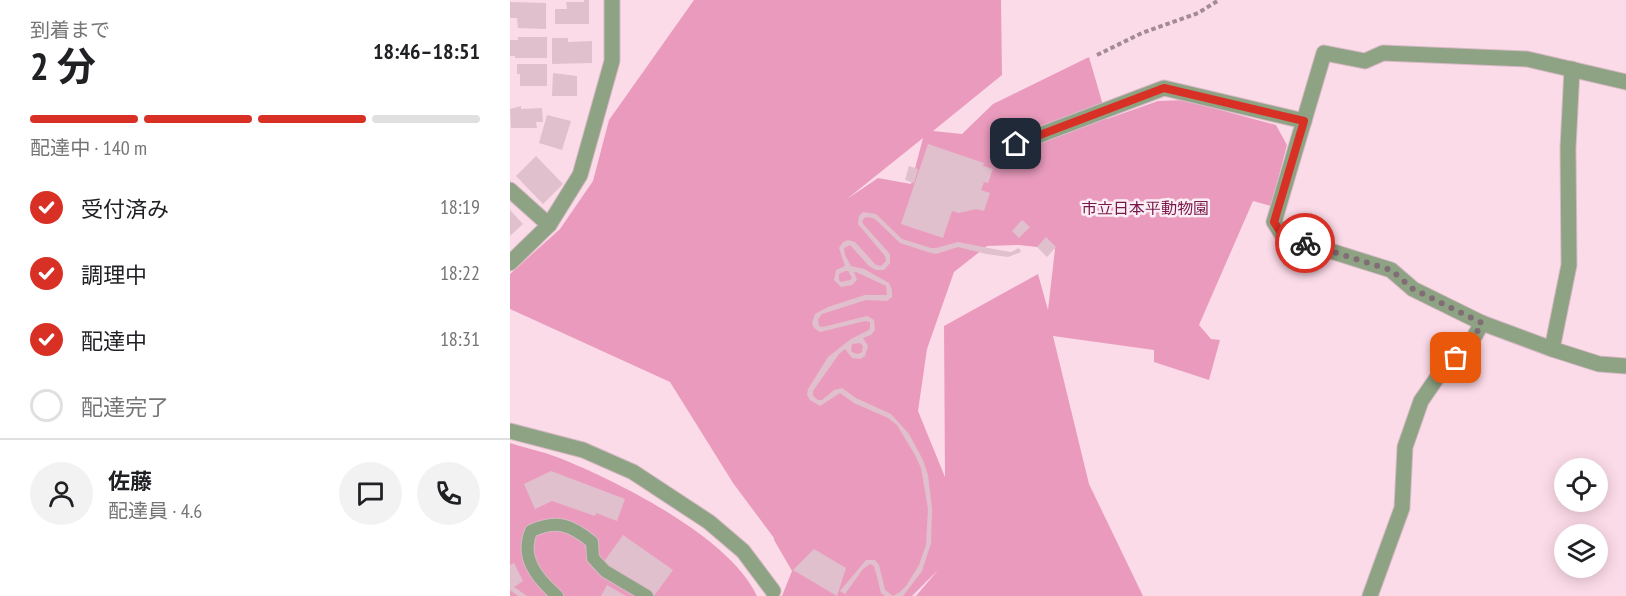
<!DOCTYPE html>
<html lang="ja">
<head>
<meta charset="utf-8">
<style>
	body { margin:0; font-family:"PT Sans Narrow","Noto Sans JP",sans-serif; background:#f2f2f2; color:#202124; height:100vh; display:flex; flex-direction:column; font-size:22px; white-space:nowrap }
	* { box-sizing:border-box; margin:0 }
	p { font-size:20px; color:#757577 }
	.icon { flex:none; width:33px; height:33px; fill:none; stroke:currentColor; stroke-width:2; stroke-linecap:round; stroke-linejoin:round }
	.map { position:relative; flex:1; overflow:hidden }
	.panel { display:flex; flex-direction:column; background:#fff; width:510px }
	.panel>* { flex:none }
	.buttons { position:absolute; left:1044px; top:458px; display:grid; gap:12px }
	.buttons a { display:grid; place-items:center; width:54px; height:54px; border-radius:50%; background:#fff; box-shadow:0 3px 15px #0003; font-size:30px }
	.pin { position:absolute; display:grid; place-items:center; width:51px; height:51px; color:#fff; margin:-26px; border-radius:12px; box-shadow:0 3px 9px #0006 }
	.courier { position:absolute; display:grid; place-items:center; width:60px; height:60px; margin:-30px; border:4px solid #d93025; border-radius:50%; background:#fff; color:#222; box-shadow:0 2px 8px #0007 }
	.head em { font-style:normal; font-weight:700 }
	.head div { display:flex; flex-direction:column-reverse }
	.head { display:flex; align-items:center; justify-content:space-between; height:102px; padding:0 30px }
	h1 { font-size:39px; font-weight:700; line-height:45px }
	.bar { display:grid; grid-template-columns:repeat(4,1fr); gap:9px 6px; align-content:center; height:72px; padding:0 30px }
	.bar i { height:8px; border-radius:4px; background:#e0e0e0 }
	.bar .selected { background:#d93025 }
	.bar p { grid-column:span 4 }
	.line { display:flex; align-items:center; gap:15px; padding:0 30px; border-top:2px solid #e0e0e0 }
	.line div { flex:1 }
	.round { display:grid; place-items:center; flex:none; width:63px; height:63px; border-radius:32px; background:#f2f2f2 }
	ol { padding:0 30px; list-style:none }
	li { display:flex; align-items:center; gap:18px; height:66px }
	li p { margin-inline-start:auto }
	li .icon { padding:6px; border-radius:50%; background:#d93025; color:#fff; stroke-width:4 }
	li:last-child { color:#757577 }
	li i { width:33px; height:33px; border:3px solid #e0e0e0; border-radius:50% }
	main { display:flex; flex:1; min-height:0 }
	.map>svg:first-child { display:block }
	.green { fill:#ea9bbd; fill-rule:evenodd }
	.building { fill:#e0c0cc; fill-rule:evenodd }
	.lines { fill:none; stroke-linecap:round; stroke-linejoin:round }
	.service-casing { stroke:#d6b9c5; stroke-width:14 }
	.minor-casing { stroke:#d6b9c5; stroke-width:17 }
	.path { stroke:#a28b94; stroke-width:4; stroke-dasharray:4.5 3; stroke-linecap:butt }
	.service { stroke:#8ea284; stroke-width:12 }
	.minor { stroke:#8ea284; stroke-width:15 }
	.done { stroke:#816d75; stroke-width:6; stroke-dasharray:0 10.8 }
	.route { stroke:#d93025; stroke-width:8 }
	.labels { text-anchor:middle; stroke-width:5; stroke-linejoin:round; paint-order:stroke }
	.park-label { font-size:16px; fill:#77184b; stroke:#fceef4 }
</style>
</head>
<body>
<main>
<section class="panel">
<div class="head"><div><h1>2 分</h1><p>到着まで</p></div><em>18:46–18:51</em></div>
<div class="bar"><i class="selected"></i><i class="selected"></i><i class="selected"></i><i></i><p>配達中 · 140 m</p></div>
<ol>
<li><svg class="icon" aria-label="check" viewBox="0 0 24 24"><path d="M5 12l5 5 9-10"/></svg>受付済み<p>18:19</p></li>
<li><svg class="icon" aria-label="check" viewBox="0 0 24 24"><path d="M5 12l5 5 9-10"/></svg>調理中<p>18:22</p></li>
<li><svg class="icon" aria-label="check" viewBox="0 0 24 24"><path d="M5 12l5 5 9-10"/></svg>配達中<p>18:31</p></li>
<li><i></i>配達完了</li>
</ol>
<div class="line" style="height:108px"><a class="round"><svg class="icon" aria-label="person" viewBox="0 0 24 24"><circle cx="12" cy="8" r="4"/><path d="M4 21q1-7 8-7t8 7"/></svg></a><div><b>佐藤</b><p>配達員 · 4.6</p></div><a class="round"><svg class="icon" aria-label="chat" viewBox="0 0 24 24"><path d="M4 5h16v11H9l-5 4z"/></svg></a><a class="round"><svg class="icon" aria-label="phone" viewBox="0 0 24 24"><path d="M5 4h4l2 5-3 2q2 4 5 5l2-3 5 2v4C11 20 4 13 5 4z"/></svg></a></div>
</section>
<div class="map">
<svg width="1116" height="596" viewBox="0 0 1116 596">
	<rect width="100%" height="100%" fill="#fcdbe8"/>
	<!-- green -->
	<g class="green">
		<path d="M184,0H491L492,75L423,131L452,134L483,104L579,57L597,119L648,101L674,100L766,125L777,145L761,206L743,201L689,325L701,339L710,340L699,380L644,362V350L543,336L579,484L633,596H406L428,570L402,596H272L282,571L264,540V538L223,483L160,382L0,309V274L50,229L83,181L99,120ZM413,138L401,184L368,178L337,199ZM509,245L545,249L538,310L528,274L434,326L435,477L408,411L417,349L444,272L477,246Z"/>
		<path d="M0,443C19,449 39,453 57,461C114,485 220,538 247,596H0Z"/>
	</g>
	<!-- building -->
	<g class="building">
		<polygon points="74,0 79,0 79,24 45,24 45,9 57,9 56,2 74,2"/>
		<polygon points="0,2 36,3 36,29 8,28 7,18 0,18"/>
		<polygon points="8,37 37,37 37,58 5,58 5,56 0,56 0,40 8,40"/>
		<polygon points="42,38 58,38 58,42 82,41 82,63 42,64"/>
		<polygon points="7,64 37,64 37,86 10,86 10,74 7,74"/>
		<polygon points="43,73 67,76 67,96 42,96"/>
		<polygon points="11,106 11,109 32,108 33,122 26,122 27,128 1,128 0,109"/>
		<polygon points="37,115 61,121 52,150 29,143"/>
		<polygon points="418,144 474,163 473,166 483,169 478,183 474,182 471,190 480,193 474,211 466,209 449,213 442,211 433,238 391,224"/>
		<polygon points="26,156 53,184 33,204 6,176"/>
		<polygon points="399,166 408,169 404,183 395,180"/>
		<polygon points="0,210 13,224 0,236"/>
		<path d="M353,212L366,214L392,239L421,248H426L448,242L494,251L501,252L509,248L511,252L498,257L476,254L448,247L426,254L421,253L390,243L365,219L359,217L354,218L352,222L354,225L380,254V263L374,270H366L359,266L340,245L334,248L335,255L341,266L354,269L379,283L382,290V297L377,301L356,300L312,314L308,319L309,326L313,327L357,316L364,320L365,330L361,335L353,338L358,346L355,356L350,359L342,358L335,349L329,354L303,391V396L308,400H312L324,390L332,388L346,398L381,414L399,434L413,460L418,475L422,509L421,543L412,571L393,596H375L371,593L366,573L364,566L360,564L353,569L335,594L330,591L356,560H365L369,565L375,590L383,596L390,592L396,586L409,565L416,545L418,509L411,468L405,455L387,425L378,418L344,403L330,393L310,406L300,400L297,395L298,389L318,357L341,339L359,330L360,327V322L355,321L310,332L304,328L302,323L305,314L318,307L355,295H377L376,286L346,272H344L347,280L342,285L331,287L324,280L326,270L335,266L329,248L333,242L338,240L345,242L366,265L371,266L376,261L375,256L348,224L349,216ZM335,271H338L342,278L340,280L331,282L329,280V274ZM350,343L353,346L352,352L348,354L344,353L341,351L342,344Z"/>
		<polygon points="512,220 520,227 509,238 502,231"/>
		<polygon points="536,237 546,247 537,257 527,247"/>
		<polygon points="41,471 115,499 107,521 86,513 85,516 42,501 25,509 14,484"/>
		<polygon points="113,535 163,570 144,596 139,596 93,563"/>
		<polygon points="304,549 336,568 327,596 283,570"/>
		<polygon points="4,563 13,581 4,587 17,596 8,596 0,590 0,565"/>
		<polygon points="97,585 116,596 91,596"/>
	</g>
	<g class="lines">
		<!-- service casing -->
		<g class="service-casing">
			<path id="service" d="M47,596C27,578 10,558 21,531C47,519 61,525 82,542L83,558L95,571L137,596"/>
		</g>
		<!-- minor casing -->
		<g class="minor-casing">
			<g id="minor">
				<polyline points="1116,82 1017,59 873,53 855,61 814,53 764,222 773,236 881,270 903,289 972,323 1042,349 1089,364 1116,366"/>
				<polyline points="506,144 654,88 794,121"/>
				<polyline points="0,190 39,225"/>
				<polyline points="0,263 39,225 70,175 102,61 102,0"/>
				<polyline points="1042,349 1059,265 1058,148 1062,69"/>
				<polyline points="0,431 73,450 123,472 199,522 233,551 263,591"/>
				<polyline points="860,596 892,508 895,447 911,401 933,369 959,346 972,323"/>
			</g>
		</g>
		<!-- path -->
		<polyline class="path" points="587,55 632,33 688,13 709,0"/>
		<!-- service -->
		<use href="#service" class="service"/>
		<!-- minor -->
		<use href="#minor" class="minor"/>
	</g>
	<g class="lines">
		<!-- done -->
		<polyline class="done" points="795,243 881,270 903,289 972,323 959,346 946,358"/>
		<!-- route -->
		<polyline class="route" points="506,144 654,88 794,121 764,222 773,236 795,243"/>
	</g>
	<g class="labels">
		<!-- park labels -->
		<g class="park-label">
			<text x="635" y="214">市立日本平動物園</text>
		</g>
	</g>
</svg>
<div class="buttons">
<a><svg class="icon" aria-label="locate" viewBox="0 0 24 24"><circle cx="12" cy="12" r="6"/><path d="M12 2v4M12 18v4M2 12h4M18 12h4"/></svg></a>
<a><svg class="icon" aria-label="layers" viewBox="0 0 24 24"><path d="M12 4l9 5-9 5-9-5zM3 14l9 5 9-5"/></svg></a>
</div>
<div class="pin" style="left:946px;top:358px;background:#ea580c"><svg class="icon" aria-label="bag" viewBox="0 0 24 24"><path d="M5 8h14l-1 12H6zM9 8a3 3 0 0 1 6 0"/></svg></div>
<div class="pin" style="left:506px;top:144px;background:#1f2937"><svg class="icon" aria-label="home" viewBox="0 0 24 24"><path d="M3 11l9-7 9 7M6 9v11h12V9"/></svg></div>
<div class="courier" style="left:795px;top:243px"><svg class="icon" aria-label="bike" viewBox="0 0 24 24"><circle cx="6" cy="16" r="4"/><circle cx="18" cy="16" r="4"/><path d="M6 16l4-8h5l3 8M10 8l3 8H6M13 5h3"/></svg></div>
</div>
</main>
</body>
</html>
